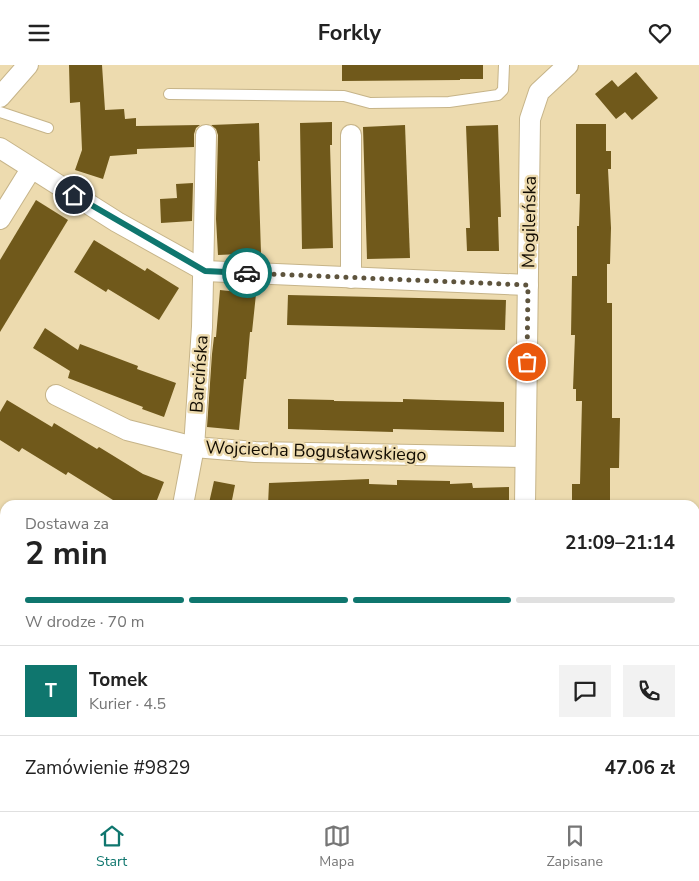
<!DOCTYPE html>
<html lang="pl">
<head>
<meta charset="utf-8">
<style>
	body { margin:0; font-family:"Nunito Sans",sans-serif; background:#f2f2f2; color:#222; height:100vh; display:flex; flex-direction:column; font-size:19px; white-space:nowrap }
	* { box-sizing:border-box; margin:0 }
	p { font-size:16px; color:#767676 }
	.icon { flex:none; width:28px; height:28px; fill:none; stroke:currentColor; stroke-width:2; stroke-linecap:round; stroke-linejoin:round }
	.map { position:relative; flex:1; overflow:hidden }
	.sheet { position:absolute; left:0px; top:435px; width:700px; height:311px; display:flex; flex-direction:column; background:#fff; border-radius:15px 15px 0 0; box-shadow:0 1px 4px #0004 }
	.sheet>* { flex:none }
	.pin { position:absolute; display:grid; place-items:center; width:42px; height:42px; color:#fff; margin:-21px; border:2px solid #fff; border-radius:50%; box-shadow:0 1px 5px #0007 }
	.courier { position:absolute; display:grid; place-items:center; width:50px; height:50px; margin:-25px; border:4px solid #0f766e; border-radius:50%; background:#fff; color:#222; box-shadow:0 1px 6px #0007 }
	.overview em { font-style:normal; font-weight:700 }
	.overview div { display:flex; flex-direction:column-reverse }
	.overview { display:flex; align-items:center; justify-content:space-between; height:85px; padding:0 25px }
	h1 { font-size:32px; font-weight:700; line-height:38px }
	.bar { display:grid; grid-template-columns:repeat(4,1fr); gap:8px 5px; align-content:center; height:60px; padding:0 25px }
	.bar i { height:6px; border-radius:4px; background:#e0e0e0 }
	.bar .on { background:#0f766e }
	.bar p { grid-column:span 4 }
	.line { display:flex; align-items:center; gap:12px; padding:0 25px; border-top:1px solid #e0e0e0 }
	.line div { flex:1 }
	.round { display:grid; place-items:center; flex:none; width:52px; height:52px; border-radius:0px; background:#f2f2f2 }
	header { display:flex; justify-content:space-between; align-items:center; height:65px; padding:0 25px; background:#fff; font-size:22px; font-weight:700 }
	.tabs { display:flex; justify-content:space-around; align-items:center; height:70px; border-top:1px solid #e0e0e0; background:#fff; font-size:14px; color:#767676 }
	.tabs a { display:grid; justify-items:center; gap:2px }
	.tabs .on { color:#0f766e }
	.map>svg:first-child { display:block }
	.green { fill:#a1cea7 }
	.building { fill:#70591b }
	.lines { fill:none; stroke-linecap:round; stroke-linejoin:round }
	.lane-casing { stroke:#c6b489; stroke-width:12 }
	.street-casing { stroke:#c6b489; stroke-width:22 }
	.lane { stroke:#fff; stroke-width:10 }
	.street { stroke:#fff; stroke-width:20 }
	.done { stroke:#5e543d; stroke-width:5; stroke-dasharray:0 9 }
	.route { stroke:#0f766e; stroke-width:6 }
	.labels { text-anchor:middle; stroke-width:5; stroke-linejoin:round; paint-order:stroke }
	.street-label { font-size:18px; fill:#110b00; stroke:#eddbaf }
</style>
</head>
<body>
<header><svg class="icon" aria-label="menu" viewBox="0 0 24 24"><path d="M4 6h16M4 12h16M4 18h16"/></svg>Forkly<svg class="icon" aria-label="heart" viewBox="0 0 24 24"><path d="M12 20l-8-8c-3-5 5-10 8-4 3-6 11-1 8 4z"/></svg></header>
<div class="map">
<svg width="699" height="746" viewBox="0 0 699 746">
	<rect width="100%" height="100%" fill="#eddbaf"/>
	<!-- green -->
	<polygon class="green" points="695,509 699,509 696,523 699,528 699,579 695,579"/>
	<!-- building -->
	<g class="building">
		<polygon points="69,0 102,0 105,45 124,44 125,54 136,53 136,61 200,60 196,63 194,69 194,82 137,84 137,89 110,91 103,114 75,105 82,85 80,37 70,38"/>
		<polygon points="342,0 483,0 483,14 460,14 460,15 342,16"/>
		<polygon points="636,7 658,33 632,55 625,47 616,54 595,29 612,15 618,22"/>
		<polygon points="332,57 332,80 330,80 333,183 302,184 300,58"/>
		<polygon points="259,58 260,96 258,96 261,188 218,190 216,154 218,70 216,64 211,60"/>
		<polygon points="576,59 606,59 606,86 611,86 611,104 608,104 611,163 610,199 607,199 607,238 612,238 612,353 620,353 619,403 610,403 610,440 572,440 572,419 580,419 582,336 576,336 576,324 573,324 575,270 571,270 572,211 577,211 577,161 579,161 580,129 576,129"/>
		<polygon points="405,60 410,193 367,194 363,62"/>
		<polygon points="498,60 501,152 498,152 499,186 467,186 466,163 470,163 466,61"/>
		<polygon points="193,118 192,156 161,158 160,134 177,133 176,119"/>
		<polygon points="36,135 68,155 0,267 0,195"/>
		<polygon points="94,175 145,206 147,203 179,223 159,255 108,224 106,227 74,207"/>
		<polygon points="220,225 256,229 252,267 250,267 246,314 244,314 239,365 207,362 212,289 214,272 216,272"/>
		<polygon points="288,230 506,235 505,265 287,260"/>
		<polygon points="45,263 78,285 80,279 138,301 137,304 176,318 164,352 142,344 143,342 68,313 70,306 33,283"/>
		<polygon points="288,334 334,335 334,336 403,337 403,334 504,337 504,367 393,364 393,367 288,364"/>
		<polygon points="7,335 52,362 54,358 97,384 99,382 143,409 164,417 155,440 121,440 68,407 66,410 22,383 19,387 0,375 0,347"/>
		<polygon points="369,414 369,419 397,420 397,415 450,416 450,419 472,418 473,423 509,422 509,440 268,440 269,418"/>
		<polygon points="214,416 235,420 231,440 209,438"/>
	</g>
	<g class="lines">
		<!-- lane casing -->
		<g class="lane-casing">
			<g id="lane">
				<polyline points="169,29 344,31 370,38 449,37 498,30 503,25 504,0"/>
				<polyline points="0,47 48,63"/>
			</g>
		</g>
		<!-- street casing -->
		<g class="street-casing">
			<g id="street">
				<polyline points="0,32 28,0"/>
				<polyline points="0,83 117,157 205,206 528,220"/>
				<polyline points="0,154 31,104"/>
				<polyline points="351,213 351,70"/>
				<polyline points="56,330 127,365 194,382 255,387 525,392"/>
				<polyline points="183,440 194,382 202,262 206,70"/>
				<polyline points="525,440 530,54 539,27 568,0"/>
				<polyline points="0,500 5,503"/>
				<polyline points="0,646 5,629"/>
				<polyline points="106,741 106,746"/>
				<polyline points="527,741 527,746"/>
			</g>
		</g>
		<!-- lane -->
		<use href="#lane" class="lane"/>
		<!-- street -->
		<use href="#street" class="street"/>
	</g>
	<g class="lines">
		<!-- done -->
		<polyline class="done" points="247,208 528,220 527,297"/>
		<!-- route -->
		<polyline class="route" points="74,130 205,206 247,208"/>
	</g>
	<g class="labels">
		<!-- street labels -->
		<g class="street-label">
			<text transform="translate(529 157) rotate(-89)" y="6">Mogileńska</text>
			<text transform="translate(199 309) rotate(-86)" y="6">Barcińska</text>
			<text transform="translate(316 386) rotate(2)" y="6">Wojciecha Bogusławskiego</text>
		</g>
	</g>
</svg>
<div class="pin" style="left:527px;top:297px;background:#ea580c"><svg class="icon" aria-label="bag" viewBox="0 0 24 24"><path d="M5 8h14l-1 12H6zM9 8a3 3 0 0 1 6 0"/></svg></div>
<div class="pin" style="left:74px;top:130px;background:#1f2937"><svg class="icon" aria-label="home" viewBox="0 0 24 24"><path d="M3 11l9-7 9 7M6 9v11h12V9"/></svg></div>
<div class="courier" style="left:247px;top:208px"><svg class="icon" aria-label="car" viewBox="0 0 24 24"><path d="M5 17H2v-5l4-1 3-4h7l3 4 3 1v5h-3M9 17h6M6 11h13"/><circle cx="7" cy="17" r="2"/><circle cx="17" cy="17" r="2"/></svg></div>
<section class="sheet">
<div class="overview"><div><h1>2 min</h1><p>Dostawa za</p></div><em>21:09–21:14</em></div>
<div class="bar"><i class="on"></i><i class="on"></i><i class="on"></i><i></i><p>W drodze · 70 m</p></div>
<div class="line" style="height:90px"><b class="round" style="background:#0f766e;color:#fff">T</b><div><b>Tomek</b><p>Kurier · 4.5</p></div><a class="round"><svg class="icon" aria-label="chat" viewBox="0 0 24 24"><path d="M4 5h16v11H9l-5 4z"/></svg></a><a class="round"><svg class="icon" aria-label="phone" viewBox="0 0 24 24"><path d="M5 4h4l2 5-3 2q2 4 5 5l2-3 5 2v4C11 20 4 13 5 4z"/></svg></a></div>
<div class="line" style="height:65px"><div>Zamówienie #9829</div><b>47.06 zł</b></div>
</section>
</div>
<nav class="tabs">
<a class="on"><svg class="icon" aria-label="home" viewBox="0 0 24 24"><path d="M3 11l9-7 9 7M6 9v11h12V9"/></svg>Start</a>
<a><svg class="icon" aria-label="map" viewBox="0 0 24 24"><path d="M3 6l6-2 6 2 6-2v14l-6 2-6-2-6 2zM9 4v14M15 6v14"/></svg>Mapa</a>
<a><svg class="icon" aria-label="saved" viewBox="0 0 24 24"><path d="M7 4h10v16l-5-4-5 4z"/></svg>Zapisane</a>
</nav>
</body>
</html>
